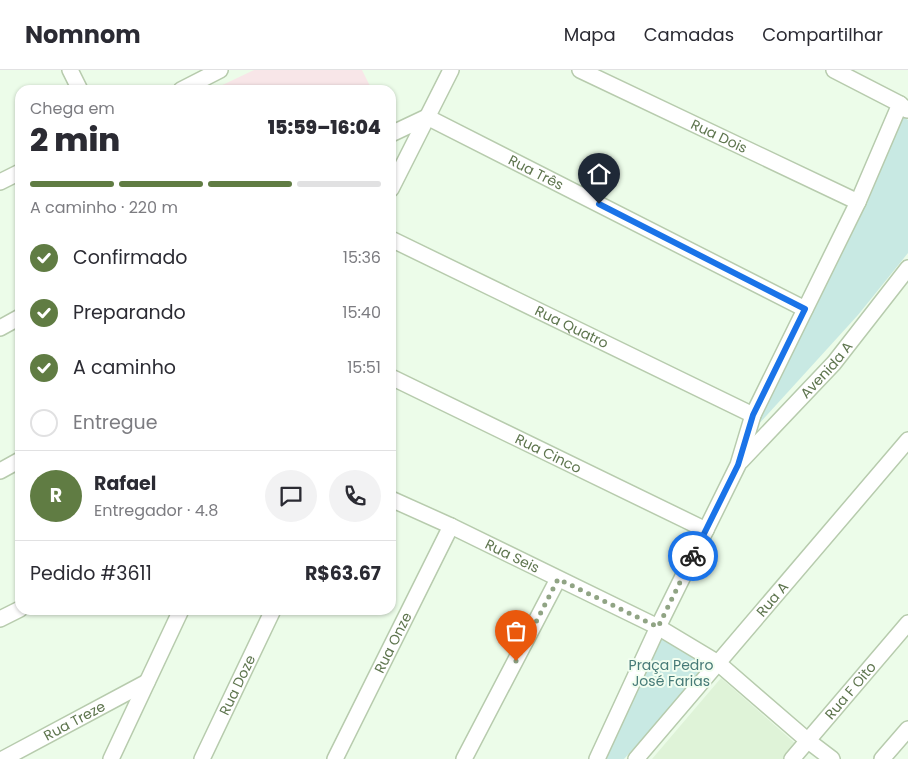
<!DOCTYPE html>
<html lang="pt">
<head>
<meta charset="utf-8">
<style>
	body { margin:0; font-family:Poppins,sans-serif; background:#f2f2f3; color:#2b2b33; height:100vh; display:flex; flex-direction:column; font-size:19px; white-space:nowrap }
	* { box-sizing:border-box; margin:0 }
	p { font-size:16px; color:#7c7c81 }
	.icon { flex:none; width:28px; height:28px; fill:none; stroke:currentColor; stroke-width:2; stroke-linecap:round; stroke-linejoin:round }
	.map { position:relative; flex:1; overflow:hidden }
	.side { position:absolute; left:15px; top:15px; width:381px; height:530px; display:flex; flex-direction:column; background:#fff; border-radius:15px; box-shadow:0 1px 4px #0004 }
	.side>* { flex:none }
	.pin { position:absolute; display:grid; place-items:center; width:42px; height:42px; color:#fff; margin:-51px -21px; border-radius:50% 50% 50% 0; rotate:-45deg; box-shadow:0 0 5px #0007 }
	.pin .icon { rotate:45deg }
	.courier { position:absolute; display:grid; place-items:center; width:50px; height:50px; margin:-25px; border:4px solid #1a73e8; border-radius:50%; background:#fff; color:#222; box-shadow:0 1px 6px #0007 }
	.overview em { font-style:normal; font-weight:800 }
	.overview div { display:flex; flex-direction:column-reverse }
	.overview { display:flex; align-items:center; justify-content:space-between; height:85px; padding:0 15px }
	h1 { font-size:32px; font-weight:800; line-height:38px }
	.bar { display:grid; grid-template-columns:repeat(4,1fr); gap:8px 5px; align-content:center; height:60px; padding:0 15px }
	.bar i { height:6px; border-radius:4px; background:#e1e1e2 }
	.bar .current { background:#607c43 }
	.bar p { grid-column:span 4 }
	.line { display:flex; align-items:center; gap:12px; padding:0 15px; border-top:1px solid #e1e1e2 }
	.line div { flex:1 }
	.round { display:grid; place-items:center; flex:none; width:52px; height:52px; border-radius:26px; background:#f2f2f3 }
	ol { padding:0 15px; list-style:none }
	li { display:flex; align-items:center; gap:15px; height:55px }
	li p { margin-inline-start:auto }
	li .icon { padding:5px; border-radius:50%; background:#607c43; color:#fff; stroke-width:4 }
	li:last-child { color:#7c7c81 }
	li i { width:28px; height:28px; border:2px solid #e1e1e2; border-radius:50% }
	header { display:flex; align-items:center; gap:30px; box-sizing:border-box; height:70px; padding:0 25px; background:#fff; border-bottom:1px solid #e1e1e2 }
	header strong { font-size:24px }
	nav { display:flex; gap:28px; margin-inline-start:auto; font-size:18px }
	.map>svg:first-child { display:block }
	.residential { fill:#dff3d8 }
	.education { fill:#f8e6e8 }
	.green { fill:#c8e9e3 }
	.lines { fill:none; stroke-linecap:round; stroke-linejoin:round }
	.minor-casing { stroke:#b7cbad; stroke-width:18 }
	.minor { stroke:#fff; stroke-width:15 }
	.done { stroke:#90a484; stroke-width:5; stroke-dasharray:0 9 }
	.route { stroke:#1a73e8; stroke-width:6 }
	.labels { text-anchor:middle; stroke-width:4; stroke-linejoin:round; paint-order:stroke }
	.street-label { font-size:14px; fill:#5e754e; stroke:#f2fef0 }
	.park-label { font-size:14px; fill:#467a77; stroke:#f2fef0 }
</style>
</head>
<body>
<header>
<strong>Nomnom</strong>
<nav><a>Mapa</a><a>Camadas</a><a>Compartilhar</a></nav>
</header>
<div class="map">
<svg width="908" height="689" viewBox="0 0 908 689">
	<rect width="100%" height="100%" fill="#ecfce9"/>
	<!-- residential -->
	<polygon class="residential" points="721,608 796,674 783,689 652,689"/>
	<!-- education -->
	<polygon class="education" points="254,0 362,0 372,20 212,20"/>
	<!-- green -->
	<g class="green">
		<polygon points="903,46 908,50 908,183 858,245 756,357"/>
		<polygon points="661,568 708,596 624,689 605,689"/>
	</g>
	<g class="lines">
		<!-- minor casing -->
		<g class="minor-casing">
			<g id="minor">
				<polyline points="70,0 80,20"/>
				<path id="s1" d="M580,0L858,132"/>
				<polyline points="834,0 900,34 907,40"/>
				<polyline points="181,20 220,0"/>
				<path id="s2" d="M391,64L427,47L805,239"/>
				<polyline points="0,112 20,102"/>
				<polyline points="391,119 451,0"/>
				<path id="s3" d="M391,169L753,345"/>
				<polyline points="0,258 20,247"/>
				<path id="s4" d="M391,307L706,460"/>
				<path id="s5" d="M741,391L834,293L908,198"/>
				<polyline points="0,401 20,390"/>
				<path id="s6" d="M391,429L451,456L658,557L718,593L807,670L832,689"/>
				<polyline points="0,549 20,539"/>
				<path id="s7" d="M3,689L147,612"/>
				<polyline points="111,689 181,540"/>
				<path id="s8" d="M202,689L273,540"/>
				<path id="s9" d="M335,689L451,456"/>
				<polyline points="464,689 558,509"/>
				<polyline points="597,689 658,557 738,395 753,345 858,132 900,34"/>
				<path id="s10" d="M636,689L908,370"/>
				<path id="s11" d="M792,689L908,553"/>
				<polyline points="882,689 908,659"/>
			</g>
		</g>
		<!-- minor -->
		<use href="#minor" class="minor"/>
	</g>
	<g class="lines">
		<!-- done -->
		<polyline class="done" points="516,591 558,509 658,557 693,486"/>
		<!-- route -->
		<polyline class="route" points="599,134 805,239 753,345 738,395 693,486"/>
	</g>
	<g class="labels">
		<!-- street labels -->
		<g class="street-label">
			<text dy="5" stroke="none"><textPath href="#s1" startOffset="154">Rua Dois</textPath></text>
			<text dy="5" stroke="none"><textPath href="#s2" startOffset="162">Rua Três</textPath></text>
			<text dy="5" stroke="none"><textPath href="#s3" startOffset="201">Rua Quatro</textPath></text>
			<text dy="5" stroke="none"><textPath href="#s5" startOffset="125">Avenida A</textPath></text>
			<text dy="5" stroke="none"><textPath href="#s4" startOffset="175">Rua Cinco</textPath></text>
			<text dy="5" stroke="none"><textPath href="#s6" startOffset="134">Rua Seis</textPath></text>
			<text dy="5" stroke="none"><textPath href="#s10" startOffset="210">Rua A</textPath></text>
			<text dy="5" stroke="none"><textPath href="#s9" startOffset="130">Rua Onze</textPath></text>
			<text dy="5" stroke="none"><textPath href="#s8" startOffset="82">Rua Doze</textPath></text>
			<text dy="5" stroke="none"><textPath href="#s11" startOffset="90">Rua F Oito</textPath></text>
			<text dy="5" stroke="none"><textPath href="#s7" startOffset="81">Rua Treze</textPath></text>
		</g>
		<!-- park labels -->
		<g class="park-label">
			<text x="671" y="600">Praça Pedro<tspan x="671" dy="16">José Farias</tspan></text>
		</g>
	</g>
</svg>
<div class="pin" style="left:516px;top:591px;background:#ea580c"><svg class="icon" aria-label="bag" viewBox="0 0 24 24"><path d="M5 8h14l-1 12H6zM9 8a3 3 0 0 1 6 0"/></svg></div>
<div class="pin" style="left:599px;top:134px;background:#1f2937"><svg class="icon" aria-label="home" viewBox="0 0 24 24"><path d="M3 11l9-7 9 7M6 9v11h12V9"/></svg></div>
<div class="courier" style="left:693px;top:486px"><svg class="icon" aria-label="bike" viewBox="0 0 24 24"><circle cx="6" cy="16" r="4"/><circle cx="18" cy="16" r="4"/><path d="M6 16l4-8h5l3 8M10 8l3 8H6M13 5h3"/></svg></div>
<section class="side">
<div class="overview"><div><h1>2 min</h1><p>Chega em</p></div><em>15:59–16:04</em></div>
<div class="bar"><i class="current"></i><i class="current"></i><i class="current"></i><i></i><p>A caminho · 220 m</p></div>
<ol>
<li><svg class="icon" aria-label="check" viewBox="0 0 24 24"><path d="M5 12l5 5 9-10"/></svg>Confirmado<p>15:36</p></li>
<li><svg class="icon" aria-label="check" viewBox="0 0 24 24"><path d="M5 12l5 5 9-10"/></svg>Preparando<p>15:40</p></li>
<li><svg class="icon" aria-label="check" viewBox="0 0 24 24"><path d="M5 12l5 5 9-10"/></svg>A caminho<p>15:51</p></li>
<li><i></i>Entregue</li>
</ol>
<div class="line" style="height:90px"><b class="round" style="background:#607c43;color:#fff">R</b><div><b>Rafael</b><p>Entregador · 4.8</p></div><a class="round"><svg class="icon" aria-label="chat" viewBox="0 0 24 24"><path d="M4 5h16v11H9l-5 4z"/></svg></a><a class="round"><svg class="icon" aria-label="phone" viewBox="0 0 24 24"><path d="M5 4h4l2 5-3 2q2 4 5 5l2-3 5 2v4C11 20 4 13 5 4z"/></svg></a></div>
<div class="line" style="height:65px"><div>Pedido #3611</div><b>R$63.67</b></div>
</section>
</div>
</body>
</html>
